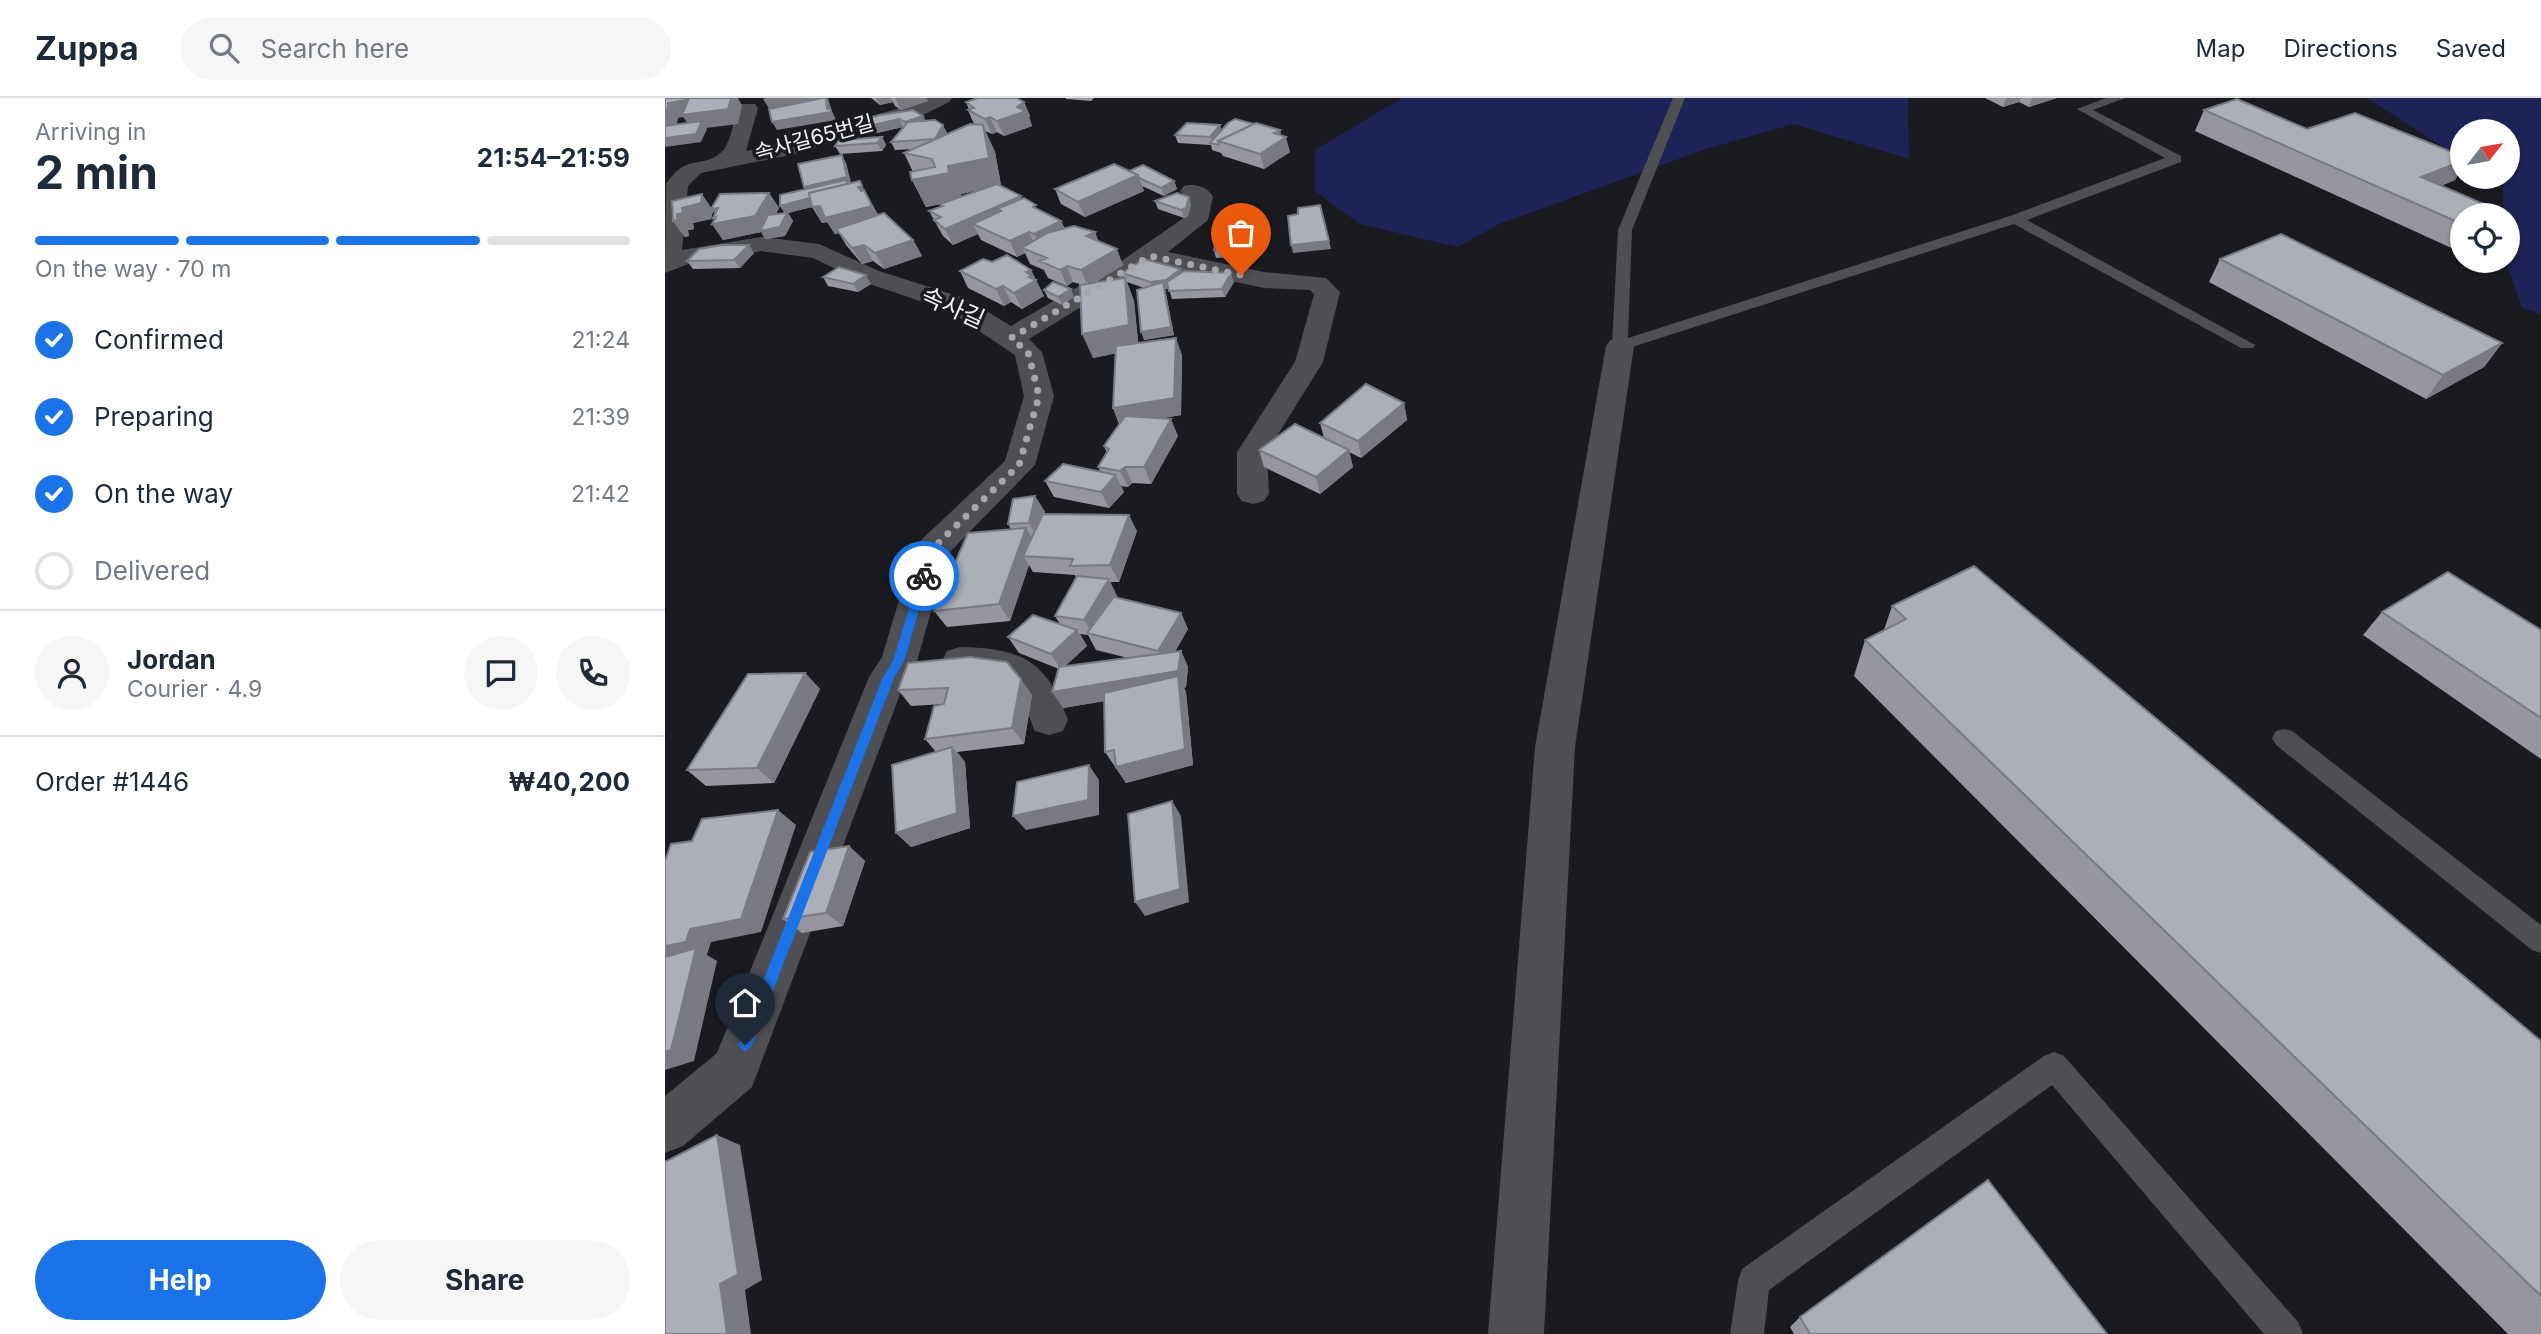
<!DOCTYPE html>
<html lang="en">
<head>
<meta charset="utf-8">
<style>
	body { margin:0; font-family:Inter,"Noto Sans KR",sans-serif; background:#f6f6f7; color:#1f2937; height:100vh; display:flex; flex-direction:column; font-size:26px; white-space:nowrap }
	* { box-sizing:border-box; margin:0 }
	p { font-size:23px; color:#747a83 }
	.icon { flex:none; width:38px; height:38px; fill:none; stroke:currentColor; stroke-width:2; stroke-linecap:round; stroke-linejoin:round }
	.map { position:relative; flex:1; overflow:hidden }
	.sheet { display:flex; flex-direction:column; background:#fff; width:665px }
	.sheet>* { flex:none }
	.needle { width:46px; rotate:59deg }
	.tools { position:absolute; left:1785px; top:21px; display:grid; gap:14px }
	.tools a { display:grid; place-items:center; width:70px; height:70px; border-radius:50%; background:#fff; box-shadow:0 2px 5px #0004; font-size:35px }
	.pin { position:absolute; display:grid; place-items:center; width:60px; height:60px; color:#fff; margin:-72px -30px; border-radius:50% 50% 50% 0; rotate:-45deg; box-shadow:0 0 7px #0007 }
	.pin .icon { rotate:45deg }
	.courier { position:absolute; display:grid; place-items:center; width:70px; height:70px; margin:-35px; border:5px solid #1a73e8; border-radius:50%; background:#fff; color:#222; box-shadow:0 2px 9px #0007 }
	.head em { font-style:normal; font-weight:700 }
	.head div { display:flex; flex-direction:column-reverse }
	.head { display:flex; align-items:center; justify-content:space-between; height:119px; padding:0 35px }
	h1 { font-size:46px; font-weight:700; line-height:52px }
	.bar { display:grid; grid-template-columns:repeat(4,1fr); gap:10px 7px; align-content:center; height:84px; padding:0 35px }
	.bar i { height:9px; border-radius:5px; background:#e0e1e3 }
	.bar .current { background:#1a73e8 }
	.bar p { grid-column:span 4 }
	.line { display:flex; align-items:center; gap:18px; padding:0 35px; border-top:2px solid #e0e1e3 }
	.line div { flex:1 }
	.round { display:grid; place-items:center; flex:none; width:74px; height:74px; border-radius:37px; background:#f6f6f7 }
	ol { padding:0 35px; list-style:none }
	li { display:flex; align-items:center; gap:21px; height:77px }
	li p { margin-inline-start:auto }
	li .icon { padding:7px; border-radius:50%; background:#1a73e8; color:#fff; stroke-width:4 }
	li:last-child { color:#747a83 }
	li i { width:38px; height:38px; border:4px solid #e0e1e3; border-radius:50% }
	.button { display:flex; gap:14px; margin-top:auto; padding:14px 35px }
	.button a { flex:1; height:80px; border-radius:42px; background:#1a73e8; color:#fff; font-size:28px; font-weight:700; line-height:80px; text-align:center }
	.button a+a { background:#f6f6f7; color:#1f2937 }
	header { display:flex; align-items:center; gap:42px; box-sizing:border-box; height:98px; padding:0 35px; background:#fff; border-bottom:2px solid #e0e1e3 }
	header strong { font-size:33px }
	nav { display:flex; gap:38px; margin-inline-start:auto; font-size:24px }
	.search { width:490px; height:63px; background:#f6f6f7; display:flex; align-items:center; gap:18px; box-sizing:border-box; padding:0 24px; border-radius:38px; color:#747a83; font-size:26px }
	main { display:flex; flex:1; min-height:0 }
	.map>svg:first-child { display:block }
	.green { fill:#1f2257 }
	.lines { fill:none; stroke-linecap:round; stroke-linejoin:round }
	.lane { fill:#4e4f52; fill-rule:evenodd }
	.street { fill:#4e4f52; fill-rule:evenodd }
	.wall { fill:#95969e; fill-rule:evenodd }
	.shaded-wall { fill:#797a81 }
	.building { fill:#adafb8; stroke:#797a81; stroke-width:2 }
	.route { fill:#1a73e8 }
	.done { stroke:#a6a7ad; stroke-width:7; stroke-dasharray:0 12.6 }
	.labels { text-anchor:middle; stroke-width:7; stroke-linejoin:round; paint-order:stroke }
	.far-street-label { font-size:21px; fill:#f2f3f8; stroke:#1a1b21 }
	.street-label { font-size:24px; fill:#f2f3f8; stroke:#1a1b21 }
</style>
</head>
<body>
<header>
<strong>Zuppa</strong>
<div class="search"><svg class="icon" aria-label="search" viewBox="0 0 24 24"><circle cx="10" cy="10" r="6"/><path d="M15 15l6 6"/></svg>Search here</div>
<nav><a>Map</a><a>Directions</a><a>Saved</a></nav>
</header>
<main>
<section class="sheet">
<div class="head"><div><h1>2 min</h1><p>Arriving in</p></div><em>21:54–21:59</em></div>
<div class="bar"><i class="current"></i><i class="current"></i><i class="current"></i><i></i><p>On the way · 70 m</p></div>
<ol>
<li><svg class="icon" aria-label="check" viewBox="0 0 24 24"><path d="M5 12l5 5 9-10"/></svg>Confirmed<p>21:24</p></li>
<li><svg class="icon" aria-label="check" viewBox="0 0 24 24"><path d="M5 12l5 5 9-10"/></svg>Preparing<p>21:39</p></li>
<li><svg class="icon" aria-label="check" viewBox="0 0 24 24"><path d="M5 12l5 5 9-10"/></svg>On the way<p>21:42</p></li>
<li><i></i>Delivered</li>
</ol>
<div class="line" style="height:126px"><a class="round"><svg class="icon" aria-label="person" viewBox="0 0 24 24"><circle cx="12" cy="8" r="4"/><path d="M4 21q1-7 8-7t8 7"/></svg></a><div><b>Jordan</b><p>Courier · 4.9</p></div><a class="round"><svg class="icon" aria-label="chat" viewBox="0 0 24 24"><path d="M4 5h16v11H9l-5 4z"/></svg></a><a class="round"><svg class="icon" aria-label="phone" viewBox="0 0 24 24"><path d="M5 4h4l2 5-3 2q2 4 5 5l2-3 5 2v4C11 20 4 13 5 4z"/></svg></a></div>
<div class="line" style="height:91px"><div>Order #1446</div><b>₩40,200</b></div>
<div class="button"><a>Help</a><a>Share</a></div>
</section>
<div class="map">
<svg width="1876" height="1236" viewBox="0 0 1876 1236">
	<rect width="100%" height="100%" fill="#1a1b21"/>
	<!-- green -->
	<g class="green">
		<polygon points="737,0 1243,0 1244,61 1129,26 1041,51 834,126 793,149 695,126 650,93 650,52"/>
		<polygon points="1702,0 1876,0 1876,215 1857,210 1841,163 1843,117 1838,117 1838,86 1826,79 1843,79 1843,33 1797,33 1797,61"/>
	</g>
	<g class="lines">
		<!-- lane -->
		<g class="lane">
			<polygon points="1008,0 1020,0 967,132 963,240 1345,118 1500,60 1412,11 1441,0 1460,0 1428,12 1516,58 1516,64 1362,122 1590,247 1588,250 1576,250 1349,126 961,251 949,251 947,248 953,132"/>
			<polygon points="1619,631 1627,633 1876,827 1876,855 1867,852 1611,647 1607,640 1611,633"/>
			<polygon points="1389,954 1399,958 1633,1224 1638,1236 1599,1236 1387,987 1104,1192 1099,1236 1065,1236 1073,1183 1077,1171 1379,958"/>
		</g>
		<!-- street -->
		<g class="street">
			<path d="M261,0H287L284,4L260,16L192,34L140,54L36,75L23,88L17,152L96,139L154,146L214,173L302,201L346,228L455,164L520,119L524,101L515,93L519,88C530,85 541,88 548,98L543,122L503,154L599,174L661,180L675,194L658,264L602,354L604,396L599,403L588,406L577,403L572,396V354L630,264L649,196L645,192L599,190L486,166L364,241L377,254L389,298L370,367L282,457L252,563L240,583L87,989L18,1048L0,1055V998L52,955L204,579L217,559L249,452L254,444L340,363L359,298L350,257L284,213L196,183L148,160L96,153L26,165L0,175L1,86C21,56 34,70 53,57C69,46 66,20 76,6H90L93,10L81,53C115,46 145,36 177,26C205,17 234,13 261,0Z"/>
			<polygon points="955,240 965,242 969,248 910,649 879,1236 823,1236 870,649 941,248 945,242"/>
			<path d="M295,549C357,550 382,563 403,622L398,633L384,637L370,633C365,623 363,611 357,601C341,571 309,581 282,573L277,563L282,553Z"/>
		</g>
	</g>
	<!-- wall -->
	<g class="wall">
		<polygon points="206,0 261,0 263,3 236,12 230,8 228,4 215,7"/>
		<polygon points="401,0 429,0 426,3 401,1"/>
		<polygon points="1320,0 1392,0 1364,9 1354,4 1338,9"/>
		<path d="M301,4H359L365,18L364,19L367,28L339,38L332,34L327,36L320,33L330,54L336,87L373,111L396,123L400,131L430,134L433,143L458,167L429,185L459,180L457,175L517,174L569,184L560,199L507,201L504,191H500L509,237L479,242V190L462,184L469,203L473,245L517,257L516,317L493,321L513,338L486,386L467,385L463,389L456,388L459,394L444,410L389,399L380,383L436,374L433,369L442,355L439,348L454,326L448,310L451,255L428,260L418,187L408,184L402,188L383,180L379,172L365,166L360,155L352,159L316,142L313,136L288,147L278,138L264,113L276,108L275,106L261,109L247,82L248,74L239,55L249,51L230,52L226,44L238,29L203,37L199,29L198,22L258,18L260,23L282,35L281,37L309,26L303,12H304ZM317,91L296,99V96Z"/>
		<polygon points="1539,12 1642,31 1797,58 1797,70 1790,82 1776,88 1842,116 1842,117 1797,117 1797,151 1793,153 1530,33"/>
		<polygon points="555,27 556,32 615,32 616,37 625,54 599,71 558,58 556,55 547,52 546,47 513,45 510,37"/>
		<polygon points="217,39 221,47 217,53 175,56 170,48"/>
		<polygon points="181,65 186,85 203,98 213,117 248,142 257,158 219,171 208,163 197,166 181,147 174,135 170,136 162,124 157,125 147,109 123,115 128,123 120,138 100,141 96,134 58,142 47,126 49,122 48,120 50,116 48,113 46,121 28,125 29,131 23,132 24,138 20,139 8,123 47,110 104,95 114,110 111,116 120,115 115,108"/>
		<polygon points="464,73 509,83 512,91 499,98 477,88 479,93 420,119 396,106 390,91"/>
		<polygon points="490,103 526,107 523,118 519,120 493,111"/>
		<polygon points="584,124 582,158 551,160 549,152"/>
		<polygon points="89,155 75,170 28,171 22,163"/>
		<polygon points="1555,161 1837,245 1819,269 1761,301 1544,184"/>
		<polygon points="327,164 366,172 379,198 357,211 346,204 339,208 303,190 295,173"/>
		<polygon points="158,179 206,186 193,194 163,188"/>
		<polygon points="379,192 409,199 397,207 383,200"/>
		<polygon points="739,305 742,322 696,360 684,354 688,369 655,396 599,369 594,352 659,340 655,325"/>
		<path d="M370,398L380,414L379,416L472,433L454,484H445L452,498L451,499L516,515L523,531L510,553H516L523,569L521,589L519,590L521,594L528,667L461,685L440,654L439,603L398,610L394,571L354,555L343,539L395,526L390,518L411,480L410,477L368,474L364,467L345,523L282,529L269,513L346,431L343,426ZM415,536L423,537L431,552L463,560L399,569L422,548Z"/>
		<polygon points="1227,508 1876,943 1876,1236 1843,1236 1189,578 1200,542 1219,532"/>
		<polygon points="1717,514 1876,532 1876,661 1698,537"/>
		<polygon points="243,565 367,597 359,646 292,654 300,664 305,730 246,749 231,735 271,654 260,641 279,606 246,608 233,592"/>
		<polygon points="140,575 155,591 109,685 41,688 22,672"/>
		<polygon points="184,748 200,763 178,828 137,835 118,821"/>
		<polygon points="1135,1219 1442,1236 1129,1236 1125,1229"/>
	</g>
	<!-- shaded-wall -->
	<g class="shaded-wall">
		<polygon points="3,0 73,0 77,8 73,26 41,30 42,31 36,44 0,49 0,40 27,31 18,19 13,20 12,26 0,29 0,12"/>
		<polygon points="101,0 163,0 166,11 171,22 112,32 107,24 107,15 98,1"/>
		<polygon points="211,0 226,0 228,4 215,7"/>
		<polygon points="230,0 261,0 263,3 236,12"/>
		<polygon points="1341,0 1356,0 1354,4 1338,9"/>
		<polygon points="1367,0 1392,0 1364,9"/>
		<polygon points="359,4 365,18 364,19 367,28 339,38 332,23"/>
		<polygon points="258,18 262,26 243,32 240,24"/>
		<polygon points="325,19 332,34 327,36 320,21"/>
		<polygon points="234,21 238,29 203,37 199,29"/>
		<polygon points="278,27 282,35 274,49 270,41"/>
		<polygon points="318,27 330,54 336,87 296,96 297,102 261,109 247,82 283,68"/>
		<polygon points="555,27 557,35 547,45 545,39"/>
		<polygon points="615,32 617,42 621,39 625,54 599,71 595,56 609,35"/>
		<polygon points="217,39 221,47 217,53 212,45"/>
		<polygon points="177,57 181,65 188,98 123,115 128,123 120,138 100,141 96,134 58,142 47,126 52,125 48,120 51,119 55,124 48,113 46,121 28,125 29,131 23,132 24,138 20,139 8,123 17,110 37,96 47,111 104,95 114,110 102,132 120,116 115,108 143,97 139,89"/>
		<polygon points="1797,63 1797,70 1790,82 1742,101 1756,79"/>
		<polygon points="473,77 479,93 420,119 413,104"/>
		<polygon points="195,83 216,124 171,131 174,135 170,136 162,124 157,125 147,109 155,108 193,89"/>
		<polygon points="509,83 512,91 499,98 496,90"/>
		<polygon points="356,98 362,114 336,113 332,111 339,124 308,126 313,136 288,147 280,131"/>
		<polygon points="524,99 526,107 523,118 519,120 516,112"/>
		<polygon points="582,116 584,124 582,158 580,149"/>
		<polygon points="396,123 403,139 376,151 369,136"/>
		<polygon points="364,134 371,150 357,150 360,155 352,159 345,143"/>
		<polygon points="430,134 436,150 421,138"/>
		<polygon points="248,142 257,158 219,171 210,155"/>
		<polygon points="664,143 666,151 628,155 626,147"/>
		<polygon points="84,147 89,155 75,170 69,162"/>
		<polygon points="199,147 208,163 197,166 187,150"/>
		<polygon points="452,151 458,167 423,188 416,172"/>
		<polygon points="402,168 408,184 402,188 395,172"/>
		<polygon points="516,171 519,180 504,191 500,191 509,237 479,242 476,234 488,193 485,184"/>
		<polygon points="366,172 379,198 357,211 349,195 361,174"/>
		<polygon points="566,175 569,184 560,199 557,191"/>
		<polygon points="201,177 206,186 193,194 188,186"/>
		<polygon points="460,180 469,203 474,251 428,260 417,236"/>
		<polygon points="338,188 346,204 339,208 331,191"/>
		<polygon points="406,191 409,199 397,207 393,199"/>
		<polygon points="511,240 517,257 516,317 455,327 448,310"/>
		<polygon points="1837,245 1819,269 1761,301 1778,277"/>
		<polygon points="739,305 742,322 696,360 693,343"/>
		<polygon points="506,321 513,338 486,386 479,369"/>
		<polygon points="684,352 688,369 655,396 651,379"/>
		<polygon points="460,369 467,385 463,389 455,373"/>
		<polygon points="451,377 459,394 444,410 436,394"/>
		<polygon points="370,398 380,414 373,441 364,425"/>
		<polygon points="464,417 472,433 454,484 445,467"/>
		<polygon points="361,430 371,447 358,458 364,467 345,523 334,506"/>
		<polygon points="444,481 452,498 429,538 419,522"/>
		<polygon points="516,515 523,531 501,570 493,553"/>
		<polygon points="412,532 422,548 396,572 386,556"/>
		<polygon points="516,553 523,569 521,589 519,590 521,594 528,667 461,685 451,669 514,591 398,610 387,594"/>
		<polygon points="140,575 155,591 109,685 92,670"/>
		<polygon points="356,581 367,597 359,646 347,630"/>
		<polygon points="287,649 300,664 305,730 246,749 231,735"/>
		<polygon points="424,667 434,682 434,717 361,732 348,718"/>
		<polygon points="507,703 516,718 524,804 480,818 470,804"/>
		<polygon points="113,712 131,727 96,834 46,844 42,857 52,863 29,963 0,972 0,848 25,831"/>
		<polygon points="184,748 200,763 178,828 161,815"/>
		<polygon points="52,1037 75,1047 97,1182 80,1192 86,1236 62,1236 55,1186"/>
	</g>
	<!-- building -->
	<g class="building">
		<polygon points="0,0 20,0 21,2 3,5 3,11 0,12"/>
		<polygon points="24,0 66,0 63,11 17,17"/>
		<polygon points="158,0 161,0 162,11 165,10 166,14 107,24 104,11"/>
		<polygon points="313,0 351,0 359,4 352,9 361,13 332,23 325,19 320,21 303,12 309,10 301,4"/>
		<polygon points="1572,1 1642,31 1690,15 1797,58 1797,63 1756,79 1842,116 1840,117 1797,117 1797,126 1539,12"/>
		<polygon points="248,12 258,18 240,24 234,21 199,29 198,22 215,17"/>
		<polygon points="570,21 589,26 553,43 554,47 545,45 563,25"/>
		<polygon points="270,22 278,27 270,41 226,44 243,24"/>
		<polygon points="37,23 31,36 0,40 0,28"/>
		<polygon points="522,25 555,27 545,39 510,37"/>
		<polygon points="591,25 615,32 609,35 621,39 595,56 553,43"/>
		<polygon points="305,26 318,27 324,60 283,68 284,75 247,82 245,74 270,69 267,61 239,55"/>
		<polygon points="217,39 212,45 170,48 174,42"/>
		<polygon points="177,57 182,79 139,89 133,66"/>
		<polygon points="449,66 473,77 413,104 390,91"/>
		<polygon points="478,67 509,83 496,90 474,80 473,77 464,73"/>
		<polygon points="181,82 182,86 144,95 145,100 115,108 115,97"/>
		<polygon points="195,83 197,88 193,89 196,93 199,92 207,108 160,120 155,108 147,109 144,95"/>
		<polygon points="332,86 356,98 280,131 269,122 276,119 264,113 278,108 275,106"/>
		<polygon points="104,95 90,118 47,126 51,119 48,120 53,110 46,111 55,96"/>
		<polygon points="512,95 524,99 521,110 516,112 490,103"/>
		<polygon points="37,96 36,105 17,110 18,115 12,116 12,122 8,123 7,103"/>
		<polygon points="359,100 371,107 368,109 396,123 369,136 364,134 345,143 308,126 336,113 332,111"/>
		<polygon points="655,107 664,143 626,147 623,118 633,116 633,110"/>
		<polygon points="122,115 115,129 95,133 103,117"/>
		<polygon points="219,115 248,142 210,155 199,147 187,150 171,131"/>
		<polygon points="582,116 580,149 549,152 555,119"/>
		<polygon points="409,128 430,134 421,138 452,151 416,172 402,168 395,172 375,163 382,160 357,150 382,135"/>
		<polygon points="1616,136 1837,245 1778,277 1555,161"/>
		<polygon points="57,147 84,147 69,162 22,163 34,151"/>
		<polygon points="342,157 366,172 361,174 367,178 364,179 371,182 349,195 338,188 331,191 295,173 318,161 327,164"/>
		<polygon points="479,161 516,171 501,182 485,184 457,175"/>
		<polygon points="174,169 201,177 188,186 158,179"/>
		<polygon points="519,173 566,175 557,191 504,193 502,184"/>
		<polygon points="460,180 464,227 417,236 415,187"/>
		<polygon points="388,184 406,191 393,199 379,192"/>
		<polygon points="498,184 506,229 476,234 472,192"/>
		<polygon points="511,240 509,300 448,310 451,248"/>
		<polygon points="701,286 739,305 693,343 655,325"/>
		<polygon points="460,318 506,321 479,369 460,369 455,373 433,369 444,351 439,348"/>
		<polygon points="630,326 684,352 651,379 594,352"/>
		<polygon points="398,366 451,377 436,394 380,383"/>
		<polygon points="370,398 364,425 343,426 348,401"/>
		<polygon points="378,416 464,417 445,467 405,468 408,461 358,458"/>
		<polygon points="361,430 334,506 269,513 303,435"/>
		<polygon points="1309,468 1876,943 1876,1198 1200,542 1241,521 1227,508"/>
		<polygon points="1783,474 1876,532 1876,620 1717,514"/>
		<polygon points="412,478 444,481 419,522 390,518"/>
		<polygon points="449,499 516,515 493,553 422,535"/>
		<polygon points="368,517 412,532 386,556 343,539"/>
		<polygon points="516,553 513,573 387,594 394,569"/>
		<polygon points="305,559 342,564 356,581 347,630 260,641 269,608 279,606 283,590 233,592 243,565"/>
		<polygon points="140,575 92,670 22,672 83,576"/>
		<polygon points="513,578 520,651 451,669 449,652 440,654 439,595"/>
		<polygon points="287,649 292,715 231,735 227,667"/>
		<polygon points="424,667 423,702 348,718 352,684"/>
		<polygon points="507,703 515,791 470,804 463,716"/>
		<polygon points="113,712 76,821 25,831 21,844 0,848 0,763 6,746 27,743 37,721"/>
		<polygon points="184,748 161,815 118,821 145,754"/>
		<polygon points="31,850 6,952 0,954 0,859"/>
		<polygon points="52,1037 73,1176 55,1186 62,1236 0,1236 0,1064"/>
		<polygon points="1323,1082 1442,1236 1145,1236 1135,1219"/>
	</g>
	<!-- route -->
	<polygon class="route" points="259,475 264,478 239,563 229,580 87,947 80,954 73,947 218,579 228,563 254,478"/>
	<g class="lines">
		<!-- done -->
		<polyline class="done" points="259,478 266,452 354,367 374,298 363,254 346,240 485,158 576,177"/>
	</g>
	<g class="labels">
		<!-- far-street labels -->
		<g class="far-street-label">
			<text transform="translate(149 40) rotate(-15)" y="7">속사길65번길</text>
		</g>
		<!-- street labels -->
		<g class="street-label">
			<text transform="translate(288 210) rotate(24)" y="8">속사길</text>
		</g>
	</g>
</svg>
<div class="tools">
<a><svg class="needle" viewBox="-14 -14 28 28"><path d="M0-13l5 13h-10z" fill="#e53935"/><path d="M0 13l5-13h-10z" fill="#747a83"/></svg></a>
<a><svg class="icon" aria-label="locate" viewBox="0 0 24 24"><circle cx="12" cy="12" r="6"/><path d="M12 2v4M12 18v4M2 12h4M18 12h4"/></svg></a>
</div>
<div class="pin" style="left:576px;top:177px;background:#ea580c"><svg class="icon" aria-label="bag" viewBox="0 0 24 24"><path d="M5 8h14l-1 12H6zM9 8a3 3 0 0 1 6 0"/></svg></div>
<div class="pin" style="left:80px;top:947px;background:#1f2937"><svg class="icon" aria-label="home" viewBox="0 0 24 24"><path d="M3 11l9-7 9 7M6 9v11h12V9"/></svg></div>
<div class="courier" style="left:259px;top:478px"><svg class="icon" aria-label="bike" viewBox="0 0 24 24"><circle cx="6" cy="16" r="4"/><circle cx="18" cy="16" r="4"/><path d="M6 16l4-8h5l3 8M10 8l3 8H6M13 5h3"/></svg></div>
</div>
</main>
</body>
</html>
